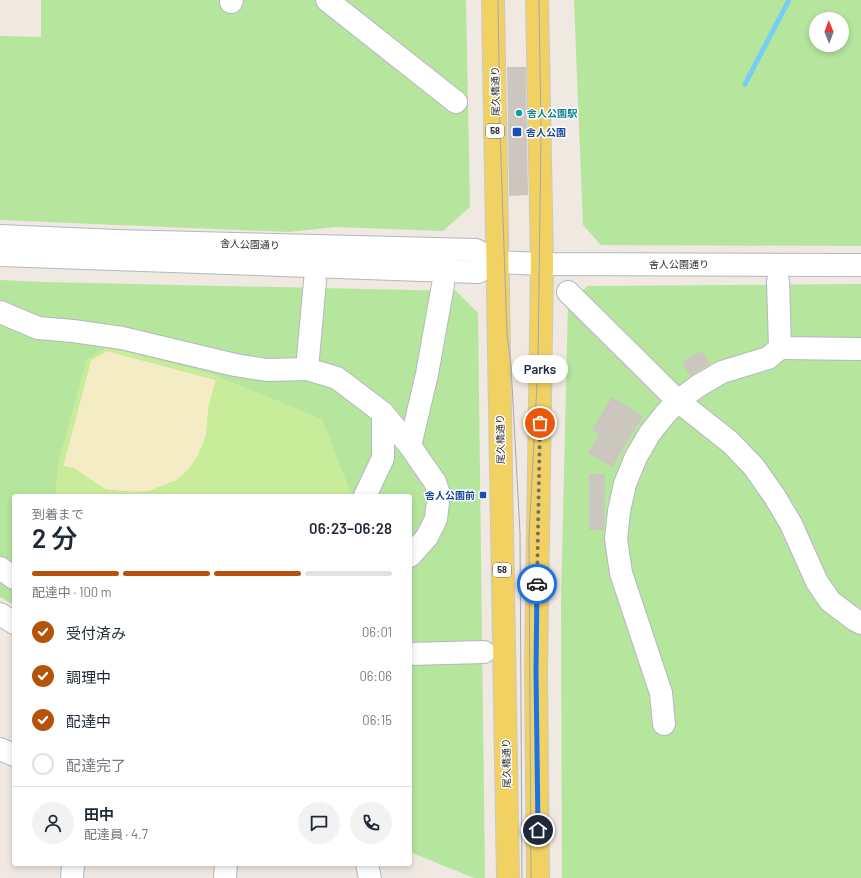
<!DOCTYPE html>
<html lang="ja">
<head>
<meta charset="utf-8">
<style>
	body { margin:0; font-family:Barlow,"Noto Sans JP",sans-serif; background:#f2f2f3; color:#1f2937; height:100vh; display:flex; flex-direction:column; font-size:15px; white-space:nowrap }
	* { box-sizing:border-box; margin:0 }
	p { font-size:13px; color:#747a83 }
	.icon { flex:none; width:22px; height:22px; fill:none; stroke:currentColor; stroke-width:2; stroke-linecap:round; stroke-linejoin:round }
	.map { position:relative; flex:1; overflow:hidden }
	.sheet { position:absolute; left:12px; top:494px; width:400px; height:372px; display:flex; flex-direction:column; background:#fff; border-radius:4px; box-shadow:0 2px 6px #0003 }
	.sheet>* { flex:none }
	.needle { width:26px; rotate:359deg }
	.buttons { position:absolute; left:809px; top:12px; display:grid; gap:8px }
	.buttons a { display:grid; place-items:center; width:40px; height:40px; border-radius:50%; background:#fff; box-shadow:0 2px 6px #0003; font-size:20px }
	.pin { position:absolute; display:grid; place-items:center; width:34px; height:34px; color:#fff; margin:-17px; border:2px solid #fff; border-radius:50%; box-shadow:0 1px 4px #0007 }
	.courier { position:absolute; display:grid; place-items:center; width:40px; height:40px; margin:-20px; border:3px solid #1a73e8; border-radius:50%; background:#fff; color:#222; box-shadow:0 1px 5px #0007 }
	.bubble { position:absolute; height:28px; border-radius:14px; background:#fff; box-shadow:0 2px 6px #0003; font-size:13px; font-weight:600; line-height:28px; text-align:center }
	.headline em { font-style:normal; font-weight:600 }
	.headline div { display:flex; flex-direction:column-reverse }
	.headline { display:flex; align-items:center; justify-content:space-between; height:68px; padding:0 20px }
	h1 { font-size:26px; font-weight:600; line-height:30px }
	.bar { display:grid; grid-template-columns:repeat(4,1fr); gap:6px 4px; align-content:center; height:48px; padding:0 20px }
	.bar i { height:5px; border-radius:3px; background:#e0e1e3 }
	.bar .active { background:#b45309 }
	.bar p { grid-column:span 4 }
	.line { display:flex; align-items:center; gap:10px; padding:0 20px; border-top:1px solid #e0e1e3 }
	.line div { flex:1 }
	.round { display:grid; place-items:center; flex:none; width:42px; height:42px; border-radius:21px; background:#f2f2f3 }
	ol { padding:0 20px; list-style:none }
	li { display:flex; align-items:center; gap:12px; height:44px }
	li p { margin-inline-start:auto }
	li .icon { padding:4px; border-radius:50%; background:#b45309; color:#fff; stroke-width:4 }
	li:last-child { color:#747a83 }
	li i { width:22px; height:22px; border:2px solid #e0e1e3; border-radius:50% }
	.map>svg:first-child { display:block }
	.green { fill:#b6e59e; fill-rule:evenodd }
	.sand { fill:#f3ecc5 }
	.pitch { fill:#c9ec9a; fill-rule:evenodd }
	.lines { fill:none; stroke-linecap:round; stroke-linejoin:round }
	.stream { stroke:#75cff0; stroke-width:5 }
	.building { fill:#cbc7bf }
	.minor-casing { stroke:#b4b7c1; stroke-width:24 }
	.major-casing { stroke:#c9c9c9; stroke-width:24 }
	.minor { stroke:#fff; stroke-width:22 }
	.major { stroke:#f2d163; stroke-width:22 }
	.tram { stroke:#a3a6b8; stroke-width:1 }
	.done { stroke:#726f6d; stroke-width:4; stroke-dasharray:0 7.2 }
	.route { stroke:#1a73e8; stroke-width:5 }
	.culture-dot { fill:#0f9aa8; stroke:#fff; stroke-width:1.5 }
	.transit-dot { fill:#1a4fb4; stroke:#fff; stroke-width:1.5 }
	.labels { text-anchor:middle; stroke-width:3; stroke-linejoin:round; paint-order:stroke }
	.shield { fill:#fff; stroke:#6d6d6d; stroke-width:1 }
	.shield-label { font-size:9px; font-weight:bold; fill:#2e2e2e }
	.street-label { font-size:10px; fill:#2e2e2e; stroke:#fff }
	.culture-label { font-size:10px; font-weight:bold; fill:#0d838f; stroke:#fff; text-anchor:start }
	.transit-label { font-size:10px; font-weight:bold; fill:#164399; stroke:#fff; text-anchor:start }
</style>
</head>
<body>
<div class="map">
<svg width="861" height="878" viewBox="0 0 861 878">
	<rect width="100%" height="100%" fill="#efe9e1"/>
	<!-- green -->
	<g class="green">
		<polygon points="41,0 466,0 470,207 443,231 336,227 289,232 0,220 0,36 41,37"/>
		<path d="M574,0H861V246L601,245L583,225ZM816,19H842V45H816Z"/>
		<polygon points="0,280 44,282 456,291 478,313 485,878 474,878 410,852 410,496 14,496 14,605 0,597"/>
		<polygon points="861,284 861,878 562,878 561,602 568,303 588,286"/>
	</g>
	<!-- sand -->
	<polygon class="sand" points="107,351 216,380 209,405 206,436 198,456 188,470 177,480 149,491 135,492 119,491 105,489 63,466 91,360"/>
	<!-- pitch -->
	<path class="pitch" d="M107,347L210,373L322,419L352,496H55L58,464L87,359ZM107,351L216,380L209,405L206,436L198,456L188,470L177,480L149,491L135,492L119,491L105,489L74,468L63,466L91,360Z"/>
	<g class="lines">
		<!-- stream -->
		<polyline class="stream" points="745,84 789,0"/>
	</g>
	<!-- building -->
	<g class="building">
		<polygon points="507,67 526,67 528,195 509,196"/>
		<polygon points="702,351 710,364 690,376 682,362"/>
		<polygon points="612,397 643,416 612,467 588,453 599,434 592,430"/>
		<polygon points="589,474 605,474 604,530 589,530"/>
	</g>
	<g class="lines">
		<!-- minor casing -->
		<g class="minor-casing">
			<g id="minor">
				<polyline points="327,0 456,102"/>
				<polyline points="231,2 232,0"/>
				<polyline points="0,236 116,241 476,250 497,262 542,264 861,265"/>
				<polyline points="0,255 478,272 497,262"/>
				<polyline points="315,281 307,369 337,378 383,413 410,446 435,482 439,494 436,519 427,537 410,556"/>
				<polyline points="568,292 678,401 730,442 754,467 775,497 791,524 817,582 830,601 855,620 861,623"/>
				<polyline points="0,312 38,328 73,331 122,338 235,365 267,370 307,369"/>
				<polyline points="780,348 861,349"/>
				<polyline points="410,446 427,374 443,285"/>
				<polyline points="365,496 383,458 383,413"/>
				<polyline points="0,568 14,578"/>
				<polyline points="0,614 14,623"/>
				<polyline points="410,654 484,652"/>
				<polyline points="664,724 661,693 621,573 616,539 619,511 625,484 636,457 650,433 666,413 678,401 698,386 722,372 768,358 780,348 778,281"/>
				<polyline points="0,749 14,755"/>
				<polyline points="367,864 370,878"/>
				<polyline points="72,878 73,864"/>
				<polyline points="225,878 226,864"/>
			</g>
		</g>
		<!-- major casing -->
		<g class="major-casing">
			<g id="major">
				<polyline points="493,0 508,878"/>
				<polyline points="537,0 542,264 536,671 538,878"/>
			</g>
		</g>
		<!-- minor -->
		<use href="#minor" class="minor"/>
		<!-- major -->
		<use href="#major" class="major"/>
		<!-- tram -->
		<g class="tram">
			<polyline points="498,0 500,131 507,334 511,366 520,533 522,878"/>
			<polyline points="531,878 529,537 538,364 541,133 539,0"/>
		</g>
	</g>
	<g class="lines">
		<!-- done -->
		<polyline class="done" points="537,584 540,423"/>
		<!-- route -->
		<polyline class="route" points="537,584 536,671 538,830"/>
	</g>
	<!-- markers -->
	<circle class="culture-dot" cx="519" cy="113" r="4"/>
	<g class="transit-dot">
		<rect x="512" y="127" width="10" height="10" rx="2"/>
		<rect x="479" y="491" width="8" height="8" rx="2"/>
	</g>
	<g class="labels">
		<!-- shield labels -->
		<g class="shield">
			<rect x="486" y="124" width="18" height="14" rx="3"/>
			<rect x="493" y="563" width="18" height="14" rx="3"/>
		</g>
		<g class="shield-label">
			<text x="495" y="134">58</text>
			<text x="502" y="573">58</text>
		</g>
		<!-- street labels -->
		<g class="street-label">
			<text transform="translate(495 91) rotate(-91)" y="4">尾久橋通り</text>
			<text transform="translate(250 244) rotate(2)" y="4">舎人公園通り</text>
			<text x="679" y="268">舎人公園通り</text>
			<text transform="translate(500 439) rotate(-91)" y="4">尾久橋通り</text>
			<text transform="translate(506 763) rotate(-91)" y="4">尾久橋通り</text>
		</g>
		<!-- culture labels -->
		<g class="culture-label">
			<text x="527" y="117">舎人公園駅</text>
		</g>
		<!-- transit labels -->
		<g class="transit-label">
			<text x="526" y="136">舎人公園</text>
			<text x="475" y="499" text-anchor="end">舎人公園前</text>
		</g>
	</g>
</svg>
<div class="buttons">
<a><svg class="needle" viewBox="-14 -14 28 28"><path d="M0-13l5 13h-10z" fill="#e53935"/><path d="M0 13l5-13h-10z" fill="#747a83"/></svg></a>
</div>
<div class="pin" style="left:540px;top:423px;background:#ea580c"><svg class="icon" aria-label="bag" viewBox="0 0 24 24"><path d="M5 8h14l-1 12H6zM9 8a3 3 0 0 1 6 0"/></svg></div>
<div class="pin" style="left:538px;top:830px;background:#1f2937"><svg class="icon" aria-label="home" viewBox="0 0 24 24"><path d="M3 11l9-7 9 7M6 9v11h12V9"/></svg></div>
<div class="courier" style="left:537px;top:584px"><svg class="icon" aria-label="car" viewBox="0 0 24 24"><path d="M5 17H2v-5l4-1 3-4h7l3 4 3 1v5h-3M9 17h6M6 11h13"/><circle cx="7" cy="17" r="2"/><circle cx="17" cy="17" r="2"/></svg></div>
<div class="bubble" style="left:512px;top:355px;width:56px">Parks</div>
<section class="sheet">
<div class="headline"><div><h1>2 分</h1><p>到着まで</p></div><em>06:23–06:28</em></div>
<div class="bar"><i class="active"></i><i class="active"></i><i class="active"></i><i></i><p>配達中 · 100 m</p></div>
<ol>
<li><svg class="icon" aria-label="check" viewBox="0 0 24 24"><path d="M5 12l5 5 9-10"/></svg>受付済み<p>06:01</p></li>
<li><svg class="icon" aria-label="check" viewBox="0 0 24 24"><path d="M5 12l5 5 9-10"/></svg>調理中<p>06:06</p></li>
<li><svg class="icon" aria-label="check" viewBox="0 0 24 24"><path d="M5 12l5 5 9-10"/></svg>配達中<p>06:15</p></li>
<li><i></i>配達完了</li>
</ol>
<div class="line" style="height:72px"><a class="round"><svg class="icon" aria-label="person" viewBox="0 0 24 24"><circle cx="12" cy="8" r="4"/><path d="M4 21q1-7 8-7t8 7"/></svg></a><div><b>田中</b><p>配達員 · 4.7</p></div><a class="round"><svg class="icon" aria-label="chat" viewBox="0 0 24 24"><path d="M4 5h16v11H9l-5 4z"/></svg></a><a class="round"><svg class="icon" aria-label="phone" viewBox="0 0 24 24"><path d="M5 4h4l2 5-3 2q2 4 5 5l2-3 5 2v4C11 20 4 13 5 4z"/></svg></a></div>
</section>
</div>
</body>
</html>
